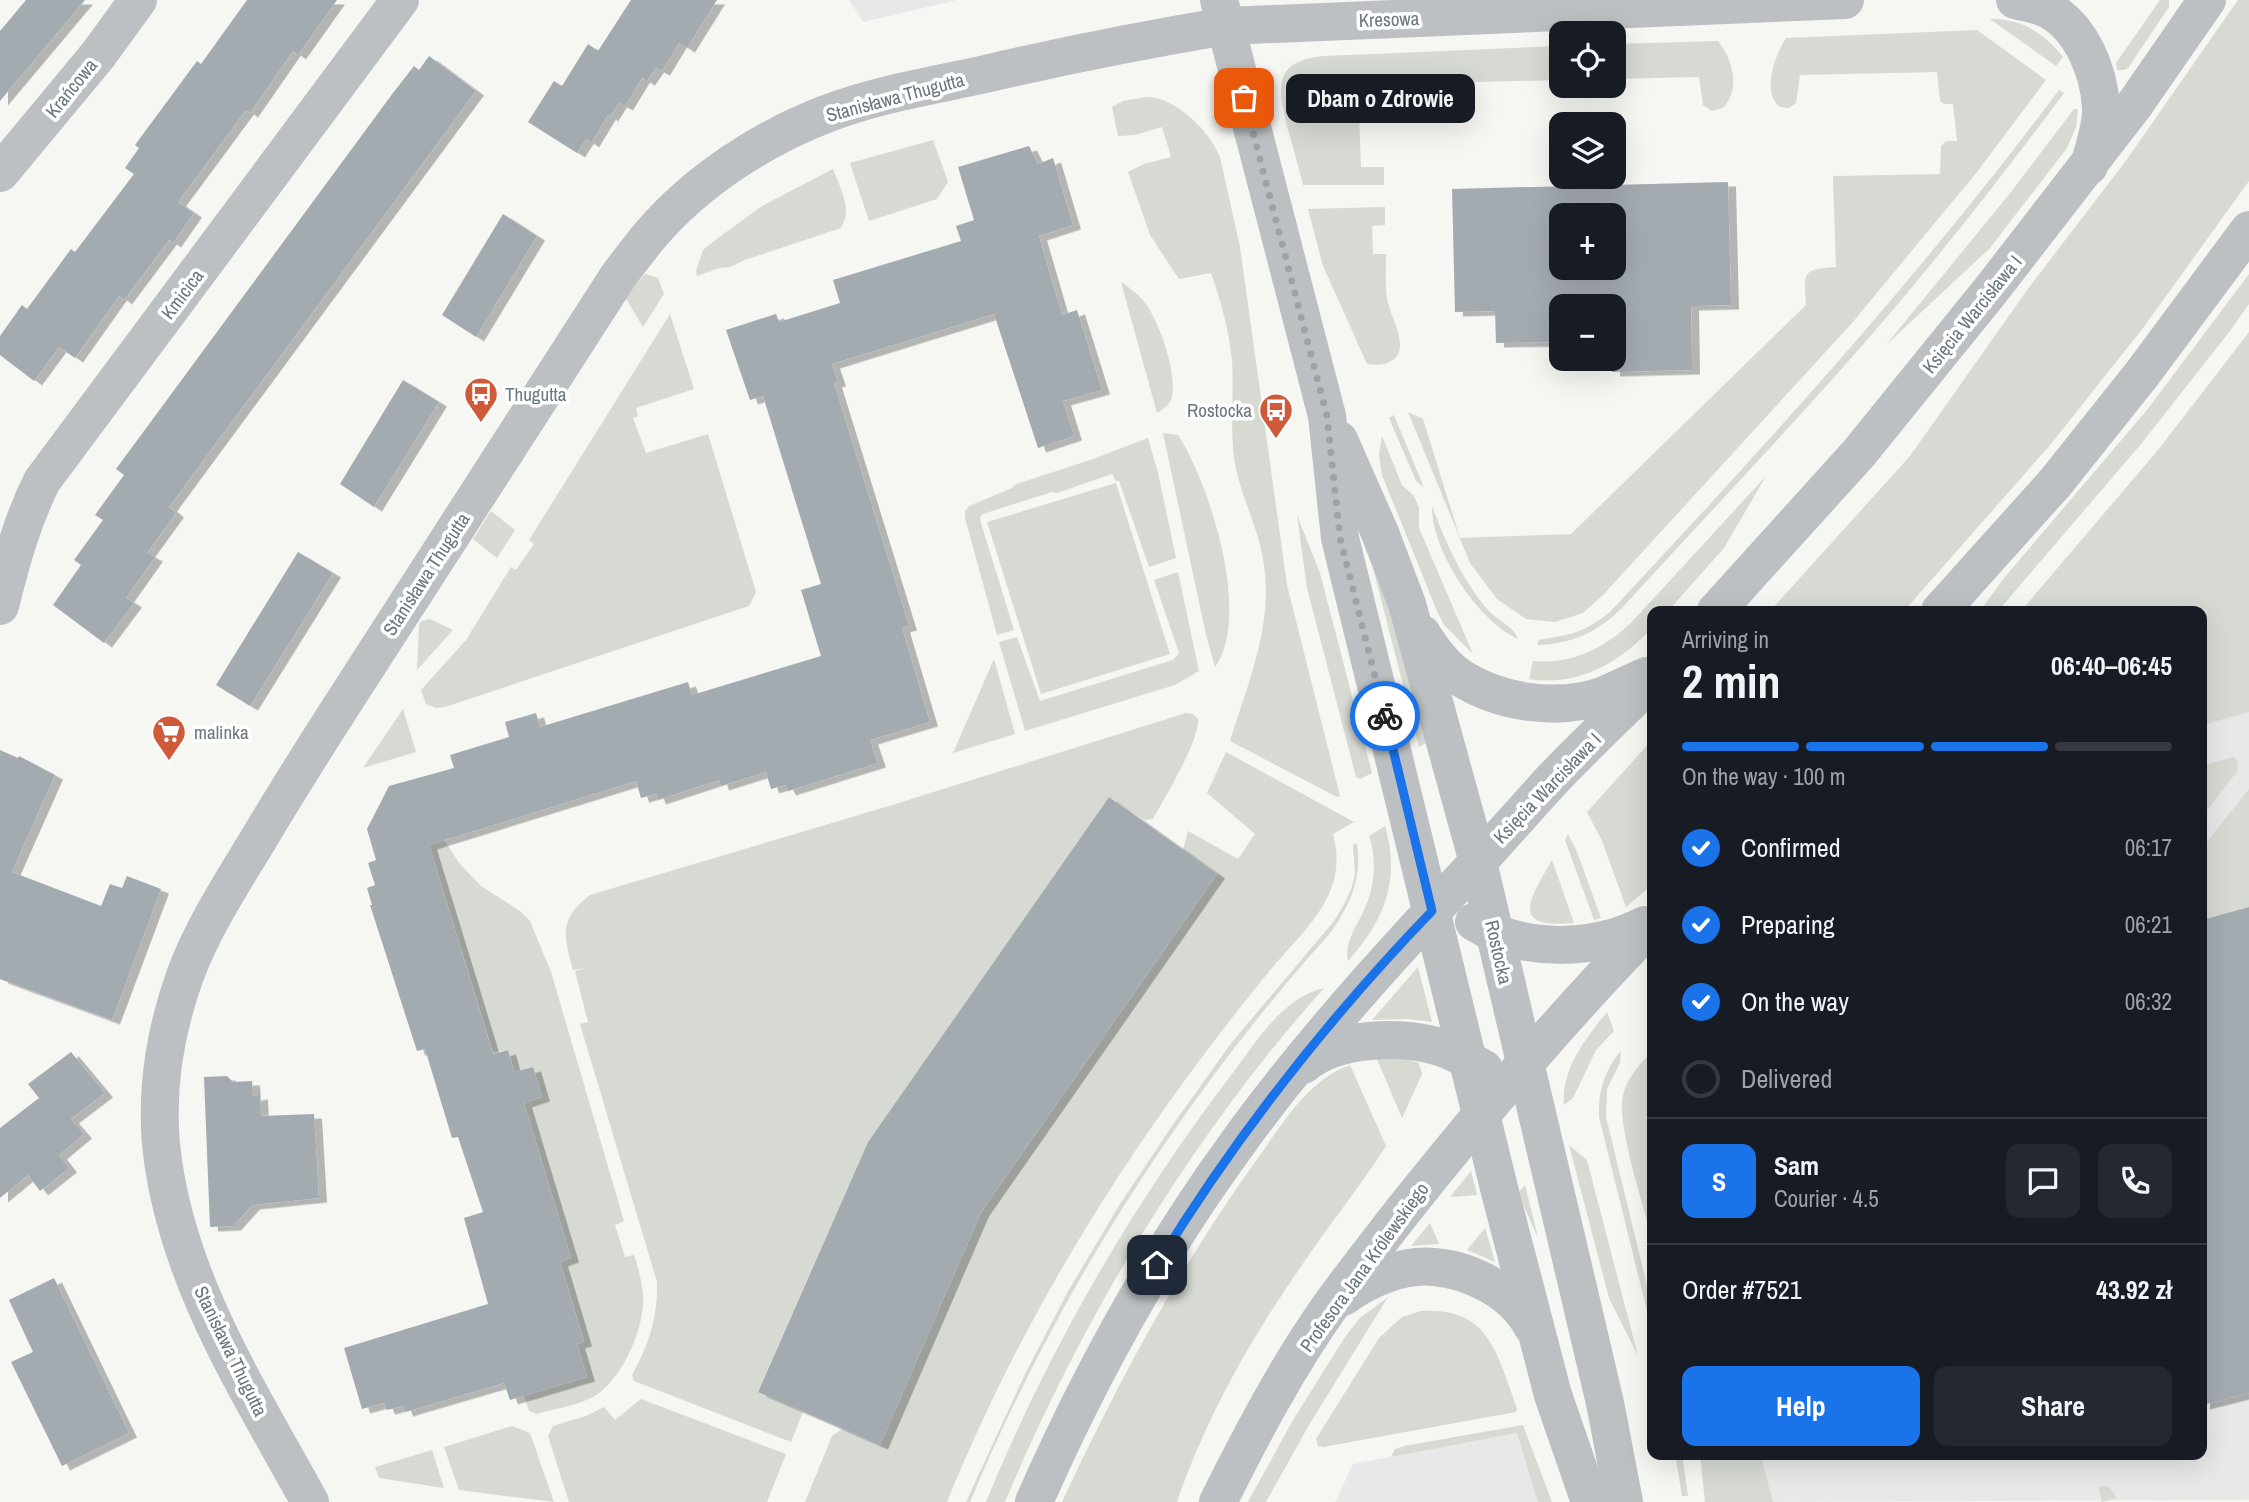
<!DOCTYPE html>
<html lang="en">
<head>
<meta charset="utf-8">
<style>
	body { margin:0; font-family:"Archivo Narrow",sans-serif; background:#242831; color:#f1f3f6; height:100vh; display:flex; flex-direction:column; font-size:26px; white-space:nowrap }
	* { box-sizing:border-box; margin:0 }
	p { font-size:23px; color:#9ea1a6 }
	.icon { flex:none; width:38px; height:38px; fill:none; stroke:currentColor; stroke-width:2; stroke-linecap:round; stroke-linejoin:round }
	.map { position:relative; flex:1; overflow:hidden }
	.sheet { position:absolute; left:1647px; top:606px; width:560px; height:854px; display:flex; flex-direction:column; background:#171b24; border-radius:14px; box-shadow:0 7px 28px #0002 }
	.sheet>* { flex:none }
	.tools { position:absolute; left:1549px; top:21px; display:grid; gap:14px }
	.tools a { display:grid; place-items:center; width:77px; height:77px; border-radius:14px; background:#171b24; box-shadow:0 7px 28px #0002; font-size:35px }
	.pin { position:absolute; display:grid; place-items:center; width:60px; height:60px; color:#fff; margin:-30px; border-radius:14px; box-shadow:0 4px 10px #0006 }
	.courier { position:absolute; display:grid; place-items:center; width:70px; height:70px; margin:-35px; border:5px solid #1a73e8; border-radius:50%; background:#fff; color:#222; box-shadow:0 2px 9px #0007 }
	.bubble { position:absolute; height:49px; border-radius:14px; background:#171b24; box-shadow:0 7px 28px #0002; font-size:23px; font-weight:800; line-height:49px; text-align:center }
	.overview em { font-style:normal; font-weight:800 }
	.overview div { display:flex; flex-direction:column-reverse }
	.overview { display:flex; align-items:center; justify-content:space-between; height:119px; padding:0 35px }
	h1 { font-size:46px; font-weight:800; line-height:52px }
	.bar { display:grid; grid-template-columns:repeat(4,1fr); gap:10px 7px; align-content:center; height:84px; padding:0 35px }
	.bar i { height:9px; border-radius:5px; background:#363941 }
	.bar .active { background:#1a73e8 }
	.bar p { grid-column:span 4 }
	.line { display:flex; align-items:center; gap:18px; padding:0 35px; border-top:2px solid #363941 }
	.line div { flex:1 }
	.round { display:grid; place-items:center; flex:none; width:74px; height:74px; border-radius:14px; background:#242831 }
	ol { padding:0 35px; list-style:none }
	li { display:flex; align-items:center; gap:21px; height:77px }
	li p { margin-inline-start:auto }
	li .icon { padding:7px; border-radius:50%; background:#1a73e8; color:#fff; stroke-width:4 }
	li:last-child { color:#9ea1a6 }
	li i { width:38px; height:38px; border:4px solid #363941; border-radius:50% }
	.action { display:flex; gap:14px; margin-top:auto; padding:14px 35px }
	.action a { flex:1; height:80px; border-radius:14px; background:#1a73e8; color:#fff; font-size:28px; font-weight:800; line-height:80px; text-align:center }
	.action a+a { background:#242831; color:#f1f3f6 }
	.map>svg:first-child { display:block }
	.built { fill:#e7e8e7 }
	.green { fill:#d6dad3 }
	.building { fill:#a4abb0; fill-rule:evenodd; filter:url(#shadow) }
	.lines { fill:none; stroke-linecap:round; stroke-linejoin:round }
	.minor { stroke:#bcc0c3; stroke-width:38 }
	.tertiary { stroke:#bcc0c3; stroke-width:38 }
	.done { stroke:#9aa3a9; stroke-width:7; stroke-dasharray:0 12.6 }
	.route { stroke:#1a73e8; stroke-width:9 }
	.labels { text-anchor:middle; stroke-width:7; stroke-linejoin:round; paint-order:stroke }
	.street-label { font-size:19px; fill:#697781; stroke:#fff }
	.poi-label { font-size:19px; fill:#697781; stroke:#fff; text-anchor:start }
</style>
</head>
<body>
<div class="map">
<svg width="2249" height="1502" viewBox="0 0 2249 1502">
	<defs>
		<filter id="shadow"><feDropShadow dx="8" dy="4.5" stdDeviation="0" flood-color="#0004"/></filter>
	</defs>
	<rect width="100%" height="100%" fill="#f6f6f3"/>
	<!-- built -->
	<g class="built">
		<polygon points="849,0 957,0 863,22"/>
		<polygon points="2249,462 2249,1500 1751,1502 1738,1454 2202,1454 2202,611"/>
		<polygon points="1518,1433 1538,1502 1335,1502 1353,1464"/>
	</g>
	<!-- green -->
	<g class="green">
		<polygon points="2160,0 2169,0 2169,7 2128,68 2124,70 2117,70 2116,63"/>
		<polygon points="2238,0 2249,0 2249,181 2143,328 2051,444 1904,611 1770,611 1910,456 2030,286 2125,162"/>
		<path d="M1990,19C2021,18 2044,33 2063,57L2056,66Z"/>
		<path d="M1977,30L2046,80L1977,172L1852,323L1604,594L1583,613L1555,622L1526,619L1497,599L1470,563L1408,412L1423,419L1460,538L1571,534L1806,305C1804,273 1801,269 1836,267L1833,176L1940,174L1941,146L1946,141H1957L1953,104H1944L1940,101L1937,72L1800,75L1796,103L1789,108L1780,107C1761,93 1775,55 1786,38Z"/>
		<path d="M1718,41C1733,60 1741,89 1723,108L1712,111L1703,105L1699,77L1614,79V44Z"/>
		<path d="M1561,46V80L1358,85L1361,167H1384V185H1303C1298,166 1293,146 1287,126C1277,86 1274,61 1324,56Z"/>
		<path d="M2059,90L2064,93C2012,163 1959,231 1903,298C1813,405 1715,506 1621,609C1596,633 1571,644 1537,645L1539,640C1572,634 1582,634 1610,612C1767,444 1921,275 2059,90Z"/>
		<path d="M1146,97C1174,96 1210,131 1220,157L1240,247L1287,585L1340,796L1337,797L1230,741C1249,680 1276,620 1262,554C1256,522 1238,490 1234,457C1230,425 1234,392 1232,361C1229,330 1221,301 1211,273L1179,279L1150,235L1128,172L1144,164L1171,157L1162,127L1135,135L1118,136L1112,107L1123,101Z"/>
		<polygon points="2074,109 2078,109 2076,127 2067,148 1990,248 1886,345 2011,192"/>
		<polygon points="933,140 948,182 937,199 869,221 850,163"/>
		<path d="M833,169C840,188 853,209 841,228L745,260L730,267L719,268L697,276L696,271L703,250L718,238L762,206Z"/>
		<path d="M1385,207V225L1372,226L1373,254H1386C1386,269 1385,284 1387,298C1389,316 1411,346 1393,360C1385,366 1376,365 1367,364L1323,266L1308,209Z"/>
		<polygon points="645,274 658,278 664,294 643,327 625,297"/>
		<polygon points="2249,274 2249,304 2230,331 2141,444 1998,611 1980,611 2004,578 2147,410"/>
		<path d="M1121,282C1130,288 1138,294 1145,303C1160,323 1177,373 1172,397C1170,405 1163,409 1157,413Z"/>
		<polygon points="670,314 694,389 636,408 638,416 633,418 646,453 708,434 756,592 749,606 445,707 436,708 426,704 421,690 466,640 511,567 516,570 534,544 529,540"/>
		<polygon points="2249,332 2249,712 2202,725 2202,611 2021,611 2158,450"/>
		<polygon points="1394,415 1424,488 1416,481 1389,418"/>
		<path d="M1163,433L1178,435C1209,482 1252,616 1215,667L1206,635Z"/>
		<polygon points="1382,436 1402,485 1414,496 1419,508 1419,528 1473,654 1444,625 1437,611 1382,475 1379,455"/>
		<polygon points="1148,438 1158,473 1176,558 1149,567 1119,481 1116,481 1112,474 1057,493 1052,492 983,514 980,517 981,523 1014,630 997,635 965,518 965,511 969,506 1012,488 1014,485 1093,459"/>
		<path d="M1766,476L1724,548L1668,611H1652V628C1620,662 1579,687 1529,679L1533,661C1572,664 1601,650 1630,624Z"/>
		<polygon points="1116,483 1170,654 1041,694 987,522"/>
		<path d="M1432,506C1446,543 1461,578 1487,609C1495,619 1515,627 1518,639C1478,621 1431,550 1432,506Z"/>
		<polygon points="491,511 515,530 497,558 473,539"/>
		<polygon points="1297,515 1320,573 1372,773 1360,779 1356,777 1307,588"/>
		<polygon points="1364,533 1379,570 1426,743 1419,747"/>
		<polygon points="1178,572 1199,671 1175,685 1025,731 999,642 1017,637 1040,701 1173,660 1179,653 1154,580"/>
		<polygon points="430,619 453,630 417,670 419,624 422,621"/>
		<polygon points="994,659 1015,734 953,753"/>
		<polygon points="403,709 416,752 363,768"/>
		<path d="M1186,713L1193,714L1198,719C1200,740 1164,799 1153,819L1145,820L1109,797L868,1142L758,1391L803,1412L791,1442L634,1381L632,1375C649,1345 658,1316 657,1282L580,1024L588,1022L575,971L585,968L573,970C564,935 558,920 590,895L889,806Z"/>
		<polygon points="1652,740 1652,885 1626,907 1602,841 1587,812"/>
		<path d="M1226,752L1354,822L1333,834C1350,896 1303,930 1267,974C1136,1134 1025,1310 947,1502H805L832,1436L842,1429L880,1444L981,1212L1217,874L1183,850L1188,831L1238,859L1255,834L1207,793Z"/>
		<polygon points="2233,757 2238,761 2237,772 2202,816 2202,766"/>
		<polygon points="2249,789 2249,907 2202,920 2202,848"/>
		<path d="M1385,826C1401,880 1384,921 1348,961C1344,942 1357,926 1364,910C1375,888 1377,859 1369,836Z"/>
		<polygon points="1568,834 1577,852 1601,918 1594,920 1565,840"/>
		<path d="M443,838L459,863L481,886L520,911L530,921L551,972L624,1221L615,1225L625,1257L634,1255C639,1269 642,1283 643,1297C645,1328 621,1382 593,1397C576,1406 554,1409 536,1414L529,1411L522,1390L553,1387L587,1377L577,1344L584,1341L560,1262L571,1258L524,1103L542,1097L533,1067L514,1072L508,1050L493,1052L428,842Z"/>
		<path d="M1357,843C1362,878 1351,903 1332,931C1180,1100 1058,1292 970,1502H966L1025,1374L1067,1293L1120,1204L1174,1123L1232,1042L1334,921L1343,906L1351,890L1355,874L1353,845Z"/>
		<path d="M1552,860L1574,923C1507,929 1531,898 1552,860Z"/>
		<polygon points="1418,967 1432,1022 1408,1019 1372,1020"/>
		<path d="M1324,988C1191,1137 1082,1318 1005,1502H986C1048,1351 1130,1208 1229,1078C1254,1045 1281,998 1324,988Z"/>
		<path d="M1607,1012L1614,1031L1596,1050L1573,1098L1564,1105C1561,1069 1586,1038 1607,1012Z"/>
		<path d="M1621,1051L1620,1063L1607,1089L1606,1117L1652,1306V1331L1599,1117C1598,1093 1604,1070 1621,1051Z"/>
		<path d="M1652,1051V1238C1644,1207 1616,1123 1623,1095C1627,1078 1640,1064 1652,1051Z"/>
		<polygon points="1403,1058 1419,1063 1422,1074 1402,1118 1377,1059"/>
		<path d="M1350,1065L1386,1146C1363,1182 1336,1216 1311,1252C1256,1330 1208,1411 1177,1502H1062C1118,1382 1180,1266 1258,1158C1283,1123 1308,1080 1350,1065Z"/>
		<polygon points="1569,1145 1587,1160 1638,1356 1609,1298"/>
		<polygon points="1471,1171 1477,1195 1450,1197"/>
		<polygon points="1525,1185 1538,1238 1518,1193"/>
		<polygon points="1430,1223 1439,1244 1411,1246"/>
		<polygon points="1485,1228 1495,1262 1467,1250"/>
		<polygon points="1388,1297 1309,1425 1266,1502 1248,1502 1293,1420 1345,1337 1360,1318"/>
		<path d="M1421,1311C1490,1307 1497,1354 1517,1408L1516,1412L1323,1447L1318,1446L1316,1439L1379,1338L1402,1317Z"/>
		<polygon points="641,1399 786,1454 767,1502 569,1502 548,1436 553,1426 586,1416 604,1407 615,1420"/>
		<polygon points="1523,1425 1552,1502 1538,1502 1517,1433 1391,1457 1395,1449 1404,1446"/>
		<polygon points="512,1426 530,1433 554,1502 459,1490 444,1447"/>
		<polygon points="432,1450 444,1488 379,1478 375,1467"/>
		<polygon points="1675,1454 1682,1454 1688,1496 1682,1496"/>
		<polygon points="1700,1454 1760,1454 1773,1502 1705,1502"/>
		<polygon points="2105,1486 2110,1488 2117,1498 2102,1502 2098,1487"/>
	</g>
	<!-- building -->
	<g class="building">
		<polygon points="26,0 85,0 0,101 0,31"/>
		<polygon points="247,0 337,0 298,55 293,51 250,113 246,110 178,202 194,213 173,243 169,240 124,300 119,296 75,358 59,347 34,381 0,355 0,336 22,305 27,309 71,249 75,252 134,174 125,168 139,148 135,145 197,61 201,64"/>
		<polygon points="631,0 717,0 687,48 679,43 662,71 656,68 647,81 642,78 625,106 619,103 610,117 608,115 591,143 586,139 577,153 528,122 554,81 562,86 588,44 598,51"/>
		<polygon points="429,56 476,91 169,507 176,513 147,553 155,557 126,598 134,603 104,643 53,605 81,565 74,560 103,520 95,515 124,475 116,469 393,93 414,66 419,70"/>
		<polygon points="1029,146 1038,164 1053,158 1073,225 1039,236 1062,315 1077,310 1102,390 1063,401 1074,436 1038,448 994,314 832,364 838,382 834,383 909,626 902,628 930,722 870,740 878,763 788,791 785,785 771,789 766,772 721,786 719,780 658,800 656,794 641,798 636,781 429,845 493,1054 508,1050 514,1072 533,1067 542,1097 524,1103 571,1258 560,1262 584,1342 577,1344 587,1377 510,1400 504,1383 405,1412 403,1406 387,1410 384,1403 362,1409 344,1348 488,1304 464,1218 483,1212 458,1137 452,1138 425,1049 417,1051 370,905 372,905 367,888 375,885 368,863 376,860 367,829 389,786 454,768 450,755 509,737 505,722 536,713 540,727 688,682 692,695 821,656 801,590 821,584 763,396 750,400 726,330 776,314 779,322 840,303 833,280 961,241 956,226 974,220 958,167"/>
		<path d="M1728,182L1731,305L1691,306L1692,370L1612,372L1614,306H1561V342L1496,343L1495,311L1455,312L1452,189ZM1561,215H1614V268H1561Z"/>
		<polygon points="503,214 537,236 476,337 442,315"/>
		<polygon points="403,380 439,402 374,507 340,484"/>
		<polygon points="298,552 333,573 250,706 216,685"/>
		<polygon points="0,750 18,758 19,756 55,775 12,872 101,906 110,884 122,888 127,876 161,889 112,1020 0,979"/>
		<polygon points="1109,797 1217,874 981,1212 880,1445 758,1392 868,1142"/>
		<polygon points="2249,907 2249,1393 2202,1405 2202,920"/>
		<polygon points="71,1052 105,1093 71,1119 84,1134 59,1155 69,1168 40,1191 28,1175 0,1198 0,1128 39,1098 28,1084"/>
		<polygon points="227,1076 233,1082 252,1081 253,1096 260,1095 261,1116 314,1114 319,1198 252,1205 233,1226 210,1227 204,1077"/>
		<polygon points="54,1278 129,1433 62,1466 11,1362 33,1352 9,1300"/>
	</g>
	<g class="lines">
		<!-- minor -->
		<g class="minor">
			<path d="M2015,0C2025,2 2038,5 2047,9C2081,26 2099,71 2101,107C2102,126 2094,147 2089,166"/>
			<polyline points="0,173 98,55 138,0"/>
			<path d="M0,606C11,562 22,521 42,481L400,0"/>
			<path d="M310,1502C248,1389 174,1276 161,1144C156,1087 166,1027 186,973C203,928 230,886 255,845C286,793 318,742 351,691C440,552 530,414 619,275C630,261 640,247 652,233C697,181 761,139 826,114C875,95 929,86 981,75C1062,56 1143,40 1226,26L1845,0"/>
		</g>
		<!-- tertiary -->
		<g class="tertiary">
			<polyline points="1219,0 1327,416 1340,538 1500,1192 1553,1395 1590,1502"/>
			<polyline points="1339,440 1380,533 1407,604 1478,862 1605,1403 1624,1502"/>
			<polyline points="1716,611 1859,453 1991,290 2135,104 2207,0"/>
			<polyline points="1940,611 2055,483 2142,374 2249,230"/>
			<path d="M1422,634C1433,651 1444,667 1461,678C1501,703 1557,711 1602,696C1617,690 1632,682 1647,676"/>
			<path d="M1474,922C1524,953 1594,951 1645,925"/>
			<path d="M1303,1065C1336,1037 1401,1035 1440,1047C1456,1052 1470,1061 1484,1069"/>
			<path d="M1343,1297C1368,1279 1402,1264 1434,1267C1471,1270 1514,1292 1532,1326"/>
			<path d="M1034,1502C1089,1377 1156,1255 1237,1144C1309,1044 1393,953 1477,863C1502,836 1526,808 1551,781C1584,746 1619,714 1652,680"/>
			<path d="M1218,1502C1252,1434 1287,1367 1331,1305C1354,1273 1378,1243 1402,1212C1481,1113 1563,1016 1652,925"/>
		</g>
	</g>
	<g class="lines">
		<!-- done -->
		<polyline class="done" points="1244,98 1327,416 1340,538 1385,716"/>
		<!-- route -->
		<path class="route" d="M1157,1265C1235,1137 1328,1019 1432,911L1385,716"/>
	</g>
	<!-- icons -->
	<defs>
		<g id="bus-pin" transform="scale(1.75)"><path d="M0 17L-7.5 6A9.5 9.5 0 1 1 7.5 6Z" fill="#cf5a3a" stroke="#fff"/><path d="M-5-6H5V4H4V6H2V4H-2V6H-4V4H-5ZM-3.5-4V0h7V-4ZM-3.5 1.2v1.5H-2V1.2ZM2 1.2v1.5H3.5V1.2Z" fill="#fff"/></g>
		<g id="supermarket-pin" transform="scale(1.75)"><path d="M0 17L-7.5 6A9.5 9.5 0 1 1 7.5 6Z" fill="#cf5a3a" stroke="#fff"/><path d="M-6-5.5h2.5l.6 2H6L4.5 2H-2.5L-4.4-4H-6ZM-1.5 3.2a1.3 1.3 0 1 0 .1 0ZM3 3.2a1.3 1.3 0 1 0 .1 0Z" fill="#fff"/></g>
	</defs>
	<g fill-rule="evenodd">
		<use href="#bus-pin" x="481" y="394"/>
		<use href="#bus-pin" x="1276" y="410"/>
		<use href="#supermarket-pin" x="169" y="732"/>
	</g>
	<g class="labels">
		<!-- street labels -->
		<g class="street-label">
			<text transform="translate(1389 19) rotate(-2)" y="7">Kresowa</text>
			<text transform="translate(71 88) rotate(-51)" y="7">Krańcowa</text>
			<text transform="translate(895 97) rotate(-15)" y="7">Stanisława Thugutta</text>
			<text transform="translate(182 294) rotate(-53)" y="7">Kmicica</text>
			<text transform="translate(1972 314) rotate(-51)" y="7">Księcia Warcisława I</text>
			<text transform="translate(426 574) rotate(-57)" y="7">Stanisława Thugutta</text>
			<text transform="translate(1547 788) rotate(-46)" y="7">Księcia Warcisława I</text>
			<text transform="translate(1499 952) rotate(77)" y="7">Rostocka</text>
			<text transform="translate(1364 1267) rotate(-54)" y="7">Profesora Jana Królewskiego</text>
			<text transform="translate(231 1351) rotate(64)" y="7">Stanisława Thugutta</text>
		</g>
		<!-- poi labels -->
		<g class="poi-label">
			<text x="505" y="401">Thugutta</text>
			<text x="1252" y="417" text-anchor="end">Rostocka</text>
			<text x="194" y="739">malinka</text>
		</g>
	</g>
</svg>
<div class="tools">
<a><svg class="icon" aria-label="locate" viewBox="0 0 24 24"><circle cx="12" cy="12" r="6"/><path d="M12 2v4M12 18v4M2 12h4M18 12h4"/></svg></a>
<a><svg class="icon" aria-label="layers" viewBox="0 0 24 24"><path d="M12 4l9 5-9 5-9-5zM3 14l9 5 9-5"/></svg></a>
<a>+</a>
<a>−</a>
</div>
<div class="pin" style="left:1244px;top:98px;background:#ea580c"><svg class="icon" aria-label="bag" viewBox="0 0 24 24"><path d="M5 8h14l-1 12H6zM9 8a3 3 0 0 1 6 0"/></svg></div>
<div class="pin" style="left:1157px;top:1265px;background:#1f2937"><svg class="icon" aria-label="home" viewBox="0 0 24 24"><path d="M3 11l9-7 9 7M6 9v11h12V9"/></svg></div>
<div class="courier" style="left:1385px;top:716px"><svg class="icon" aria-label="bike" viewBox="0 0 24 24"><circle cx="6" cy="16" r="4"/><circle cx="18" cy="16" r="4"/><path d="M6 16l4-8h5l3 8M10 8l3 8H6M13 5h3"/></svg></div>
<div class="bubble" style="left:1286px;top:74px;width:189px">Dbam o Zdrowie</div>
<section class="sheet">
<div class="overview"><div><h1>2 min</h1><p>Arriving in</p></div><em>06:40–06:45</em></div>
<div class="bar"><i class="active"></i><i class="active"></i><i class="active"></i><i></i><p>On the way · 100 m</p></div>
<ol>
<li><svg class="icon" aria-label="check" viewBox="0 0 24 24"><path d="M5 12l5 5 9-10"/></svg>Confirmed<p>06:17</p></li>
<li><svg class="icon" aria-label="check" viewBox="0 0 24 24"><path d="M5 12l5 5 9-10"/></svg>Preparing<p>06:21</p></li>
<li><svg class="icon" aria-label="check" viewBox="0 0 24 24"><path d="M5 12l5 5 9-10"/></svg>On the way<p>06:32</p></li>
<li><i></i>Delivered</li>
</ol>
<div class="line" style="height:126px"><b class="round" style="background:#1a73e8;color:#fff">S</b><div><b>Sam</b><p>Courier · 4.5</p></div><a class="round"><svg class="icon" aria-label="chat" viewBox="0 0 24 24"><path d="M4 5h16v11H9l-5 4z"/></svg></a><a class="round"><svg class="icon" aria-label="phone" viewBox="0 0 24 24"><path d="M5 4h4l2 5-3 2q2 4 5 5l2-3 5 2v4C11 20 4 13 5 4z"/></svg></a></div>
<div class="line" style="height:91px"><div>Order #7521</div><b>43.92 zł</b></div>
<div class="action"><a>Help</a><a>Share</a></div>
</section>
</div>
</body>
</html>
